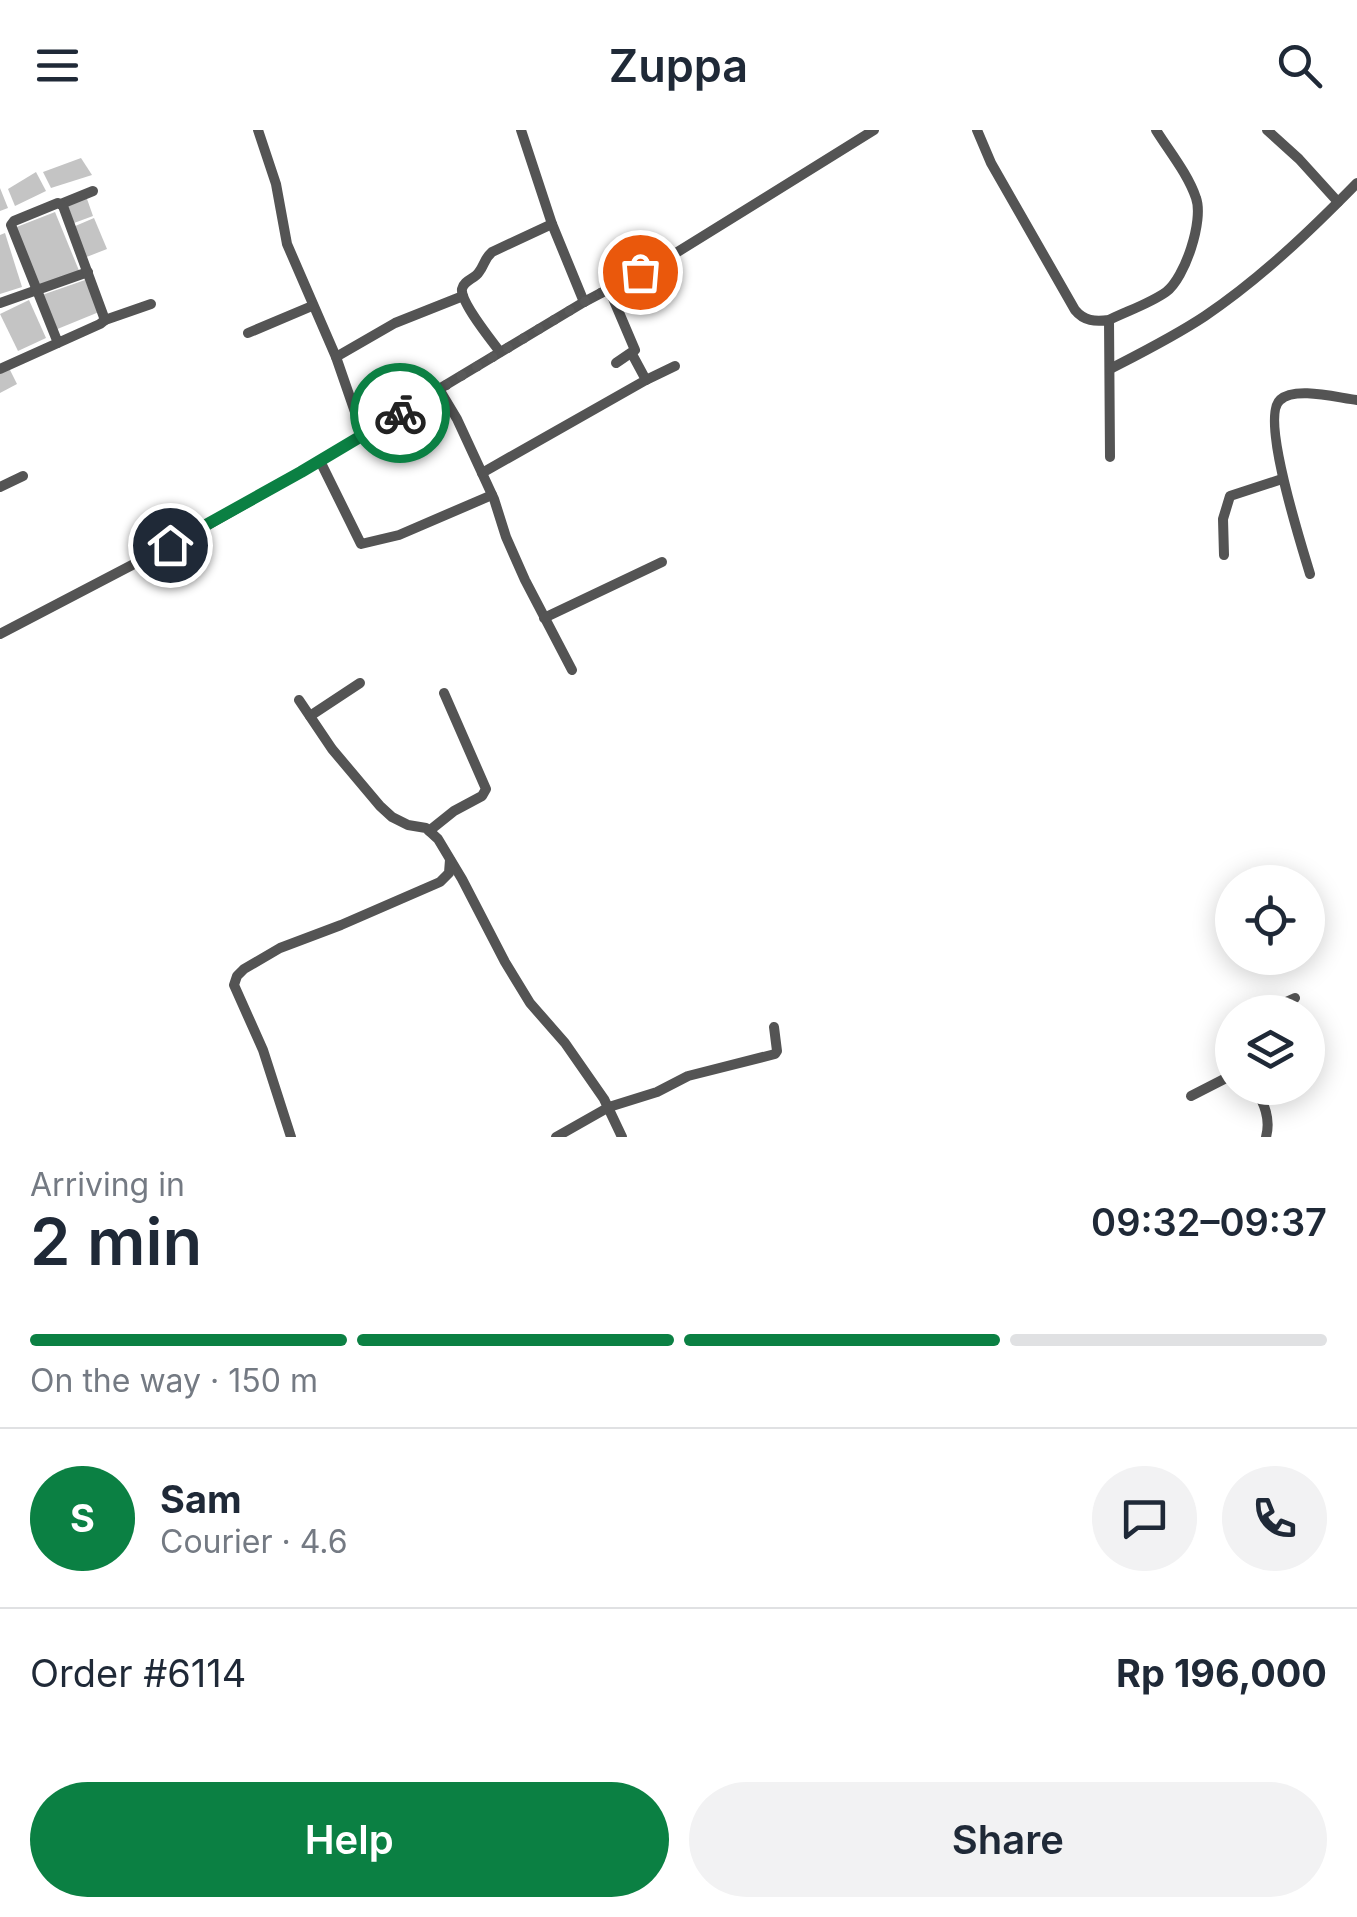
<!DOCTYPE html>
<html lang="en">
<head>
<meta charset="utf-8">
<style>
	body { margin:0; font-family:Inter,sans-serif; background:#f2f2f3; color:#1f2937; height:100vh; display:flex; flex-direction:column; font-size:38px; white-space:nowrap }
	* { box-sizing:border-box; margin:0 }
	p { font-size:32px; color:#747a83 }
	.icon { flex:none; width:55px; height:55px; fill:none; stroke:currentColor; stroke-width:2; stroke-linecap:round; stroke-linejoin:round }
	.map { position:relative; height:1007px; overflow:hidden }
	.panel { display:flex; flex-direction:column; background:#fff; flex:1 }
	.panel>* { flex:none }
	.fabs { position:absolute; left:1215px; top:735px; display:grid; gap:20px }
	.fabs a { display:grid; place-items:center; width:110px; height:110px; border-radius:50%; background:#fff; box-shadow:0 5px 25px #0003; font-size:50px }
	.pin { position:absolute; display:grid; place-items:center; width:85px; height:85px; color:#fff; margin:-42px; border:5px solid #fff; border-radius:50%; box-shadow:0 2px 10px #0007 }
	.courier { position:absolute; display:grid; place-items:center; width:100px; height:100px; margin:-50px; border:8px solid #0b8043; border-radius:50%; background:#fff; color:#222; box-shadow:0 2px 12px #0007 }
	.summary em { font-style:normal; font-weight:600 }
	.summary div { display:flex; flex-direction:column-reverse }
	.summary { display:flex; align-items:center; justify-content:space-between; height:170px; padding:0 30px }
	h1 { font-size:65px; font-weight:600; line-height:75px }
	.bar { display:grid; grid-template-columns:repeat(4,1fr); gap:15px 10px; align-content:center; height:120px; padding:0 30px }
	.bar i { height:12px; border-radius:8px; background:#e0e1e3 }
	.bar .current { background:#0b8043 }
	.bar p { grid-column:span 4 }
	.line { display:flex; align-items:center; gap:25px; padding:0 30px; border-top:2px solid #e0e1e3 }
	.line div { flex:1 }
	.round { display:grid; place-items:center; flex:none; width:105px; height:105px; border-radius:52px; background:#f2f2f3 }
	.primary-button { display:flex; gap:20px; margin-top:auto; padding:20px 30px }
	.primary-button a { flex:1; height:115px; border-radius:60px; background:#0b8043; color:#fff; font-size:40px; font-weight:600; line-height:115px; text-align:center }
	.primary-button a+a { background:#f2f2f3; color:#1f2937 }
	header { display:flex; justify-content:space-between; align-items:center; height:130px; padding:0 30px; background:#fff; font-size:45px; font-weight:600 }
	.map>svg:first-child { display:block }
	.building { fill:#c4c4c4 }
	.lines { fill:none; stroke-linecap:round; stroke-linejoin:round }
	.minor { stroke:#545454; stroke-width:10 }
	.done { stroke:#595959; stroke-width:10; stroke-dasharray:0 18 }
	.route { stroke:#0b8043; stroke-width:12 }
</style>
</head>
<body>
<header><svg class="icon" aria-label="menu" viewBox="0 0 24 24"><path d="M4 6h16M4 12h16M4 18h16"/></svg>Zuppa<svg class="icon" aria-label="search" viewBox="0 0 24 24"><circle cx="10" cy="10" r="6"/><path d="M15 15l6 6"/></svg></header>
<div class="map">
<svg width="1357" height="1007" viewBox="0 0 1357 1007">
	<rect width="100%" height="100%" fill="#fff"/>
	<!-- building -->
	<g class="building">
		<polygon points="81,28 92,45 51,58 43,42"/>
		<polygon points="36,42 46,61 15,76 8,59"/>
		<polygon points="0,58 8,78 0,81"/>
		<polygon points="86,66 93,86 74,93 67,73"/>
		<polygon points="55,82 80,143 37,158 14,98"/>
		<polygon points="94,88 107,119 84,128 73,97"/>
		<polygon points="5,103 22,157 0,164 0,105"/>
		<polygon points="85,150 99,182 55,200 42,165"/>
		<polygon points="29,170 46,208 18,221 0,184"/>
		<polygon points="8,236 17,254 0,263 0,240"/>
	</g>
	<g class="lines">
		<!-- minor -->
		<g class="minor">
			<polyline points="258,0 276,54 287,114 336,227 363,305"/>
			<polyline points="521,0 552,94 584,172"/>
			<path d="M977,0L991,33L1075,180C1084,191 1095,192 1109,190C1127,181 1149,174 1166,162C1185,148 1204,90 1196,68C1188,44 1169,21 1156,0"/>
			<polyline points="1267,0 1299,29 1338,72"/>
			<polyline points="61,74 93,61"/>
			<polyline points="609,159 635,220 616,233"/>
			<polyline points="0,173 88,142"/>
			<polyline points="105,190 151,174"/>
			<polyline points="1109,190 1110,327"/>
			<polyline points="248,203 312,176"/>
			<path d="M500,222C492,211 460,172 462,159C464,150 475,149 479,142C485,134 484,129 492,122L552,94"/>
			<polyline points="336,227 395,193 463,166"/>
			<polyline points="0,239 100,194 105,190 63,76 58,73 14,91 11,95 58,213"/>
			<path d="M1110,239C1143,222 1175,206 1205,186C1261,148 1310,101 1357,53"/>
			<polyline points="646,250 675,236"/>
			<polyline points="439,259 457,289 494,369 506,407 525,450 572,540"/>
			<polyline points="320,331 361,414 399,405 492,365"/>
			<polyline points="482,343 646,250 632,224"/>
			<polyline points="0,357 23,346"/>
			<polyline points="1224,425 1223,389 1230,366 1282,349"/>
			<path d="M1310,444C1302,417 1260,287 1280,270C1295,256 1338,268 1357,270"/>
			<polyline points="544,488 662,432"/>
			<polyline points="0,504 201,399 301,342 584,172 671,126 874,0"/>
			<polyline points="299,570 332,619 380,676 392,687 408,695 426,698 438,709 462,749 505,832 530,873 565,913 604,969 622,1007"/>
			<polyline points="310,586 360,553"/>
			<polyline points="429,701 454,681 482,666 486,659 444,563"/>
			<polyline points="1264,882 1295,868"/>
			<polyline points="1232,897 1228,900 1232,913"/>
			<path d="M1255,958C1264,973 1271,989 1266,1007"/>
			<polyline points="1191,966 1232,945"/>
			<polyline points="291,1007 263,920 234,855 237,846 244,839 280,818 341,795 440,752 449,743 450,730"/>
			<polyline points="556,1007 609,977 657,962 688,946 775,924 777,921 774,897"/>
		</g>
	</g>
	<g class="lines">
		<!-- done -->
		<polyline class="done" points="400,283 584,172 640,142"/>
		<!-- route -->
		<polyline class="route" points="170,415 301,342 400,283"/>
	</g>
</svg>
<div class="fabs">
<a><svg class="icon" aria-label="locate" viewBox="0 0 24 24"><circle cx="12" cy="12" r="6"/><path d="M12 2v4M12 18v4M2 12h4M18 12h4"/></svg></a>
<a><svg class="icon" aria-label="layers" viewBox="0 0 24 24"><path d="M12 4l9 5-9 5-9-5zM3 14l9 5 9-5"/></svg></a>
</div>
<div class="pin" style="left:640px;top:142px;background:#ea580c"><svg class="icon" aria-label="bag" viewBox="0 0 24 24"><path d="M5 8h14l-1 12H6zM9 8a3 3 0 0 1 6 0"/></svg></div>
<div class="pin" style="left:170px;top:415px;background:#1f2937"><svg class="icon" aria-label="home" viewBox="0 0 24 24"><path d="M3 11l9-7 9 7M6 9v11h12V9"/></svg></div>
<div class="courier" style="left:400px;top:283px"><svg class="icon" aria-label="bike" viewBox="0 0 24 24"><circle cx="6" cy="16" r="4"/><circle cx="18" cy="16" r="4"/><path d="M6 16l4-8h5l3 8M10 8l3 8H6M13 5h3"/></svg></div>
</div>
<section class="panel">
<div class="summary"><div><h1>2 min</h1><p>Arriving in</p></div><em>09:32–09:37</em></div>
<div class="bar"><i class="current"></i><i class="current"></i><i class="current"></i><i></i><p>On the way · 150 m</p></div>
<div class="line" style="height:180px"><b class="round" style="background:#0b8043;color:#fff">S</b><div><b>Sam</b><p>Courier · 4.6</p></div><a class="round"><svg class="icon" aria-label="chat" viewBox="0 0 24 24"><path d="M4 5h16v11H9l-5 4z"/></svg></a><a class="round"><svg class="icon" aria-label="phone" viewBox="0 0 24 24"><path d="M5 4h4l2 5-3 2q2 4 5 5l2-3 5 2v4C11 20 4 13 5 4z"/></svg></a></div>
<div class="line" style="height:130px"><div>Order #6114</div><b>Rp 196,000</b></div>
<div class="primary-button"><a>Help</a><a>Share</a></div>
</section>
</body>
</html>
